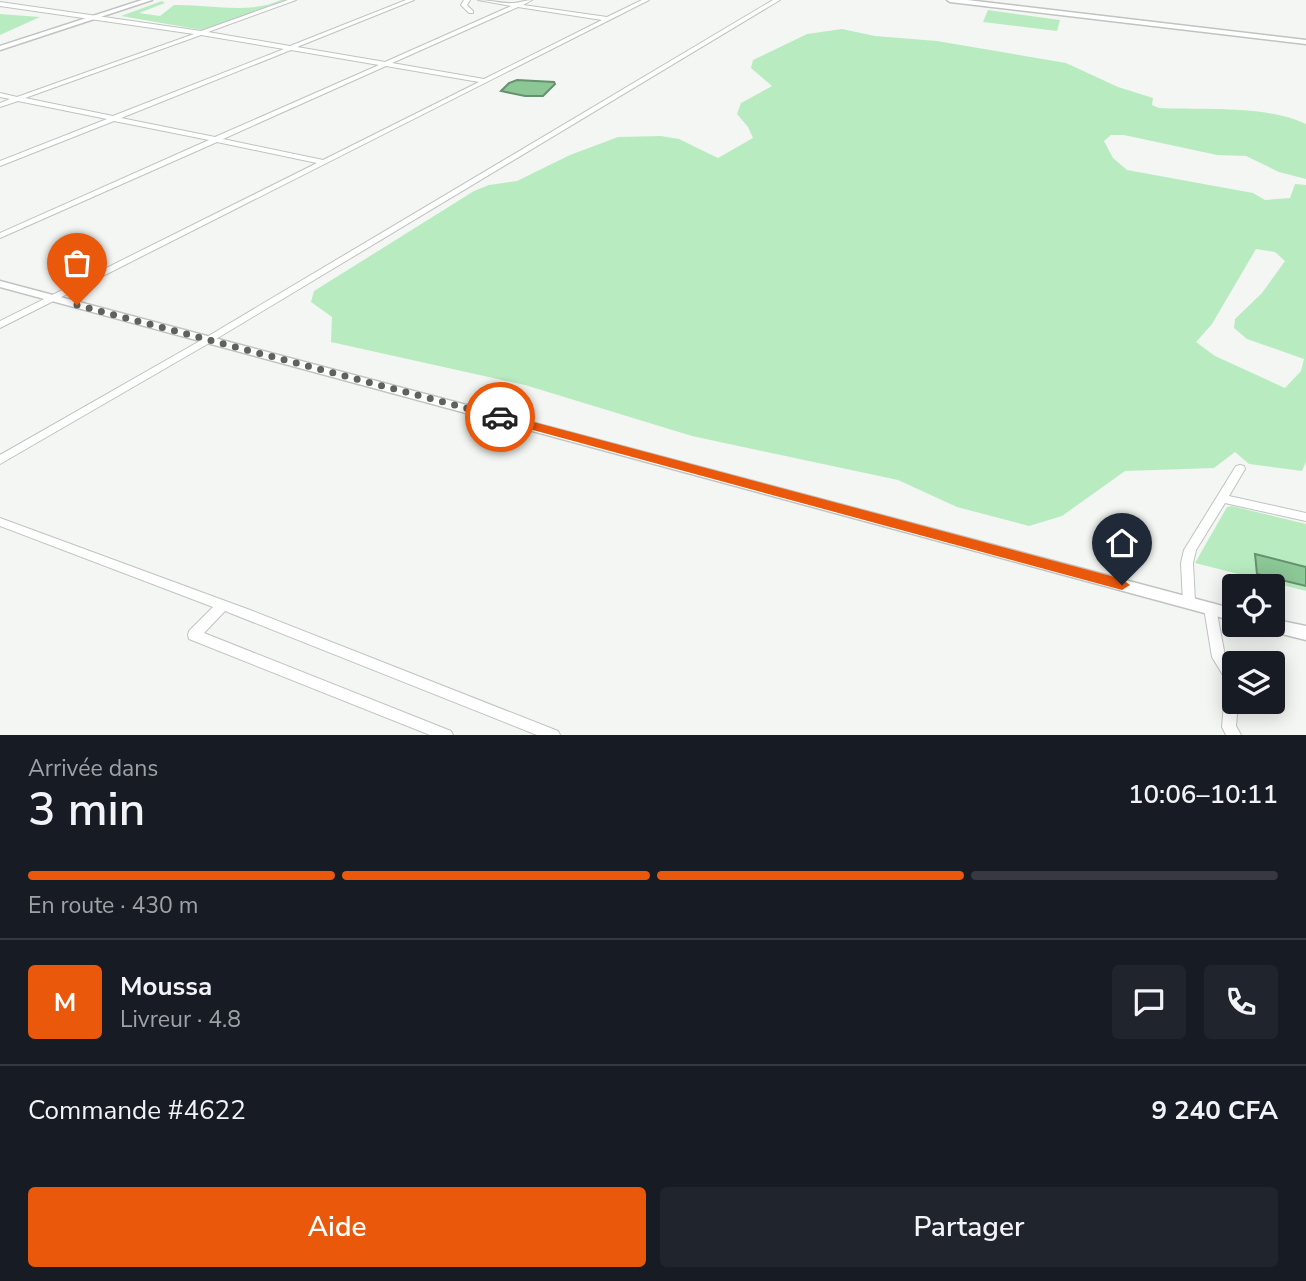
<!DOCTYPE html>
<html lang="fr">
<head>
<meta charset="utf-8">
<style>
	body { margin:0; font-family:"Nunito Sans",sans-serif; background:#20242c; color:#f1f3f6; height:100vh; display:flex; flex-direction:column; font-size:26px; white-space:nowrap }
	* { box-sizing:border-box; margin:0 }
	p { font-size:23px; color:#9ea1a6 }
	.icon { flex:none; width:38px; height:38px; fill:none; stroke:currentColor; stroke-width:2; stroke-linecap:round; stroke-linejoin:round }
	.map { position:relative; height:735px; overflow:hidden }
	.panel { display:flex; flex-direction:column; background:#171b24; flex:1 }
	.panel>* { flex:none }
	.tools { position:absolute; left:1222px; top:574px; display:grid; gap:14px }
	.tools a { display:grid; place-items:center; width:63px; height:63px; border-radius:7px; background:#171b24; box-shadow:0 4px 18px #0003; font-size:35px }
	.pin { position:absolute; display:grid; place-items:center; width:60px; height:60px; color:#fff; margin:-72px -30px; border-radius:50% 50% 50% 0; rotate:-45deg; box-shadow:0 0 7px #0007 }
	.pin .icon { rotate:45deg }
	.courier { position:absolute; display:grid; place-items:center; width:70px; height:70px; margin:-35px; border:5px solid #ea580c; border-radius:50%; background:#fff; color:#222; box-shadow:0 2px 9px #0007 }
	.summary em { font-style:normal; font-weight:600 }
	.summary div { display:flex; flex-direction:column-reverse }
	.summary { display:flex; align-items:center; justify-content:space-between; height:119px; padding:0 28px }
	h1 { font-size:46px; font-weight:600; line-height:52px }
	.bar { display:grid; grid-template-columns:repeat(4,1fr); gap:10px 7px; align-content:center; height:84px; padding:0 28px }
	.bar i { height:9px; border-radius:5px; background:#363941 }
	.bar .on { background:#ea580c }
	.bar p { grid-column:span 4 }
	.line { display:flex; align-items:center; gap:18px; padding:0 28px; border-top:2px solid #363941 }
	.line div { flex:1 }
	.round { display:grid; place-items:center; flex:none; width:74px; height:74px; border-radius:7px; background:#20242c }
	.cta { display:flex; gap:14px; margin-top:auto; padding:14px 28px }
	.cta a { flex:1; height:80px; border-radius:7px; background:#ea580c; color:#fff; font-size:28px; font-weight:600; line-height:80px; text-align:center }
	.cta a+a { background:#20242c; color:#f1f3f6 }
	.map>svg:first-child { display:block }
	.green { fill:#b8ecc0; fill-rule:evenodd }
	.water { fill:#8cc796; stroke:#67906e; stroke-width:2 }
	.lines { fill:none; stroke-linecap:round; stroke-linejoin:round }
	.minor-casing { stroke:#c0c3c1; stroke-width:2 }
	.tertiary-casing { stroke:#c0c3c1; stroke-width:3 }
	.minor { fill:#fff; fill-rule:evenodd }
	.tertiary { fill:#fff; fill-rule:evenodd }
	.route { fill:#ea580c }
	.done { stroke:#5f615f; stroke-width:7; stroke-dasharray:0 12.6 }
</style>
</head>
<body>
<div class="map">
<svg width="1306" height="735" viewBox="0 0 1306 735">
	<rect width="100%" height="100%" fill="#f3f6f3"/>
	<!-- green -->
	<g class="green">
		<path d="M281,0H286L202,30L121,16L162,1L165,3L139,13L160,16L174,5C209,4 248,15 281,0Z"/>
		<polygon points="988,10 1060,20 1057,31 983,22"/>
		<polygon points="0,14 40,17 0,35"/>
		<path d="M842,29L875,36L937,41L1066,63L1118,87L1153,98L1152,105L1159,108C1203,110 1266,105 1306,124V179L1279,172L1246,156L1217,155L1124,135H1111L1104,141L1113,158L1127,170L1253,193L1265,200L1290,198L1295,184L1306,185V462L1302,471L1249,464L1235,452L1214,468L1125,471L1062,516L1029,526L957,507L898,480L692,436L525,385L331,342L332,317L311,302L314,291L474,191L489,185L517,181L570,155L618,137L661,136L679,139L718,158L753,138L748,127L737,114L741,103L772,86L751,68L753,60L807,34ZM1256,249L1275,252L1285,261L1262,293L1235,319L1234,328L1247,339L1304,359L1301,371L1285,388L1215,356L1196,342L1212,324Z"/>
		<polygon points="1232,506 1306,524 1306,591 1195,563 1227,507"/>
	</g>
	<!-- water -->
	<g class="water">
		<polygon points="517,80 554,82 555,84 543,96 525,96 501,91 509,83"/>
		<polygon points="1255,554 1306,567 1306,586 1257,574"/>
	</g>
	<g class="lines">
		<!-- minor casing -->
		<g class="minor-casing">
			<g id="minor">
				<path d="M288,0H296L208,32L290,46L406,0H414L297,47L385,62L511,6L478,0C490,0 503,4 514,3C520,3 525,0 532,0L523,5L607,17L642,0H649L0,328V321L317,163L217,142L0,238V233L209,140L114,121L0,166V161L107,119L18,101L0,107V103L10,99L0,97V93L17,97L194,34L0,6V2L201,31ZM518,7L602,20L484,79L392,63ZM201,35L284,49L113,116L25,98ZM291,50L379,65L215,137L121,118ZM386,66L479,82L323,160L223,139Z"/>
				<polygon points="464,0 470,0 467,5 473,11 473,13 469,13 461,5"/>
				<polygon points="773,0 780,0 211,342 0,464 0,455 205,338"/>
				<polygon points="1240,465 1244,466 1245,469 1229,496 1306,513 1306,521 1225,503 1196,550 1193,563 1195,602 1193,605 1189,607 1185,605 1183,602 1181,563 1184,550 1236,466"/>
				<polygon points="0,518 250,610 558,731 560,735 537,735 225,611 204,633 451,731 453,735 430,735 189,639 188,635 189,631 213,607 0,526"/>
				<polygon points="1210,603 1214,604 1216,608 1225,656 1234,669 1234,702 1238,702 1236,726 1241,735 1226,735 1222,727 1226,680 1212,657 1204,608 1206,604"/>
			</g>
		</g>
		<!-- tertiary casing -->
		<g class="tertiary-casing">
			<g id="tertiary">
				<polygon points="142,0 152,0 0,50 0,46"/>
				<polygon points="947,0 967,0 1306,40 1306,44 950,2"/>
				<polygon points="0,281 1234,609 1234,621 0,287"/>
				<polygon points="1272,619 1306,626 1306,640 1266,630 1264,625 1272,625"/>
			</g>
		</g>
		<!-- minor -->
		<use href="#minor" class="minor"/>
		<!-- tertiary -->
		<use href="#tertiary" class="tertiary"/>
	</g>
	<!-- route -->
	<polygon class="route" points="500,413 1122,579 1130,585 1122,590 496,420 496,414"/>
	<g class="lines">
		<!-- done -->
		<polyline class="done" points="77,305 500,417"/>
	</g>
</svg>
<div class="tools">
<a><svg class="icon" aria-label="locate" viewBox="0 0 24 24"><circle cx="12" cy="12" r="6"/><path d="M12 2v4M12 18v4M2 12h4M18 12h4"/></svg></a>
<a><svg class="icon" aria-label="layers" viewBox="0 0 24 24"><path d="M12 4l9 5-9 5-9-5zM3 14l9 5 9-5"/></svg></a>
</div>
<div class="pin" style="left:77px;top:305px;background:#ea580c"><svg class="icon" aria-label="bag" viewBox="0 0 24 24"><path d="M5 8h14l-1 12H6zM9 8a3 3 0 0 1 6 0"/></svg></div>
<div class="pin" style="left:1122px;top:585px;background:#1f2937"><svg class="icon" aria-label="home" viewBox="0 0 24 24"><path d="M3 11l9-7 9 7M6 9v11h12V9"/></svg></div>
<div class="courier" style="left:500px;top:417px"><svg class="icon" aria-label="car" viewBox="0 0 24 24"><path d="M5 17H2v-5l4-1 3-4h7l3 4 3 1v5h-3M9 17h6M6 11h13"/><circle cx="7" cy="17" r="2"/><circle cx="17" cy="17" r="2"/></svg></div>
</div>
<section class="panel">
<div class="summary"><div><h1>3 min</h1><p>Arrivée dans</p></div><em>10:06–10:11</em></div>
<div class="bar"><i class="on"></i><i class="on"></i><i class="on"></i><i></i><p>En route · 430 m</p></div>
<div class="line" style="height:126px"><b class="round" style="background:#ea580c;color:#fff">M</b><div><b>Moussa</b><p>Livreur · 4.8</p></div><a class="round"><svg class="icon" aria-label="chat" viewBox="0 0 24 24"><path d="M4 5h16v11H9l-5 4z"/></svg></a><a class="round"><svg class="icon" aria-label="phone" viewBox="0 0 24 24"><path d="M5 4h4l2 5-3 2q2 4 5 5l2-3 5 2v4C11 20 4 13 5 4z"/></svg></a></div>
<div class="line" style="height:91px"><div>Commande #4622</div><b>9 240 CFA</b></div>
<div class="cta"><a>Aide</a><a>Partager</a></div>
</section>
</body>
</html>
